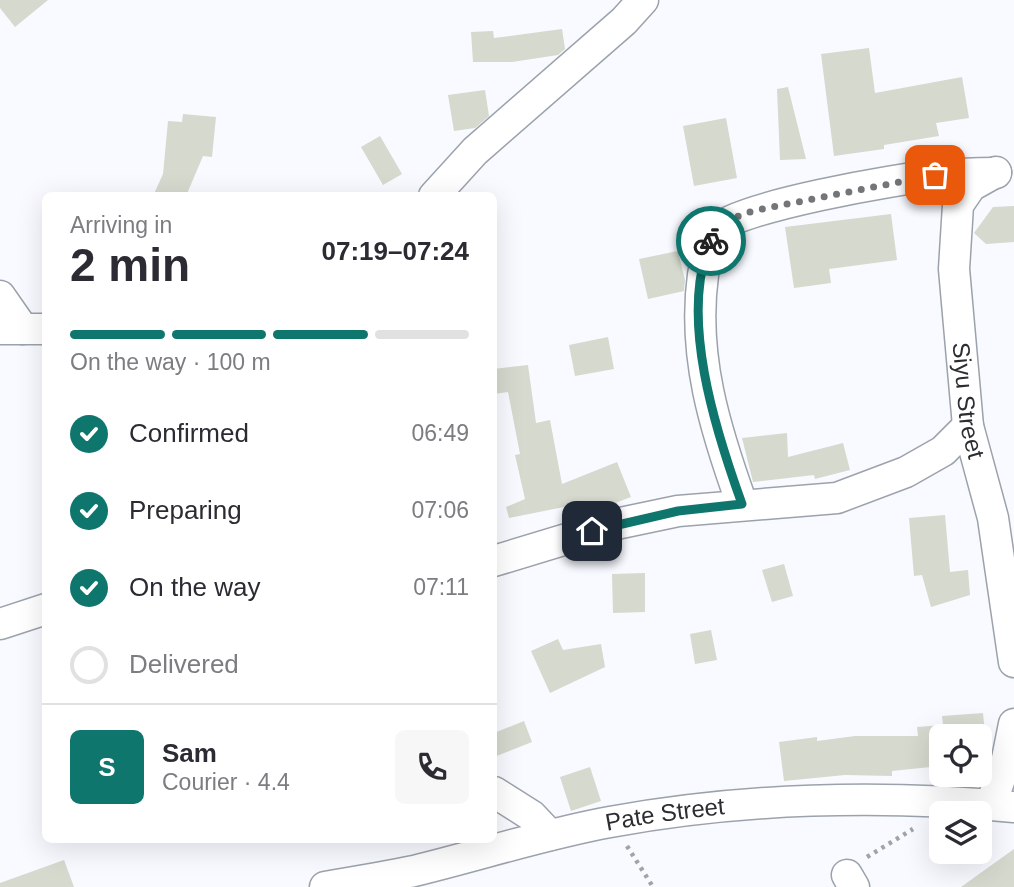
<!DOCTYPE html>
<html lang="en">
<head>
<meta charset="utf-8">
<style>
	body { margin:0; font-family:Helvetica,sans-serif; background:#f7f7f7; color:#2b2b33; height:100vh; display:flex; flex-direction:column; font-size:26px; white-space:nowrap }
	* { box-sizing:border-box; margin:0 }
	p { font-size:23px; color:#7c7c81 }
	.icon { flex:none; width:38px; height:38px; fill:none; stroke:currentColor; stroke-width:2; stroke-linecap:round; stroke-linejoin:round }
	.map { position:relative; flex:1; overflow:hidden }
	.sheet { position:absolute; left:42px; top:192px; width:455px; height:651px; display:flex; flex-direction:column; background:#fff; border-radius:10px; box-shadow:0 7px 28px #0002 }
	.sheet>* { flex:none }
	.buttons { position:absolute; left:929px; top:724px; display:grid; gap:14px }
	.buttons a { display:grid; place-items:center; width:63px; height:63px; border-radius:10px; background:#fff; box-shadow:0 7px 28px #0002; font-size:35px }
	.pin { position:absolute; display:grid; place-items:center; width:60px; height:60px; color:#fff; margin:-30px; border-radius:14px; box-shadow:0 4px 10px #0006 }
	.courier { position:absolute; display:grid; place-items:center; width:70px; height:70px; margin:-35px; border:5px solid #0f766e; border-radius:50%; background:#fff; color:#222; box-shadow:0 2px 9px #0007 }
	.headline em { font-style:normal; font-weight:800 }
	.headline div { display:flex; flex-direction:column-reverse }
	.headline { display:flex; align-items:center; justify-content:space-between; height:119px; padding:0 28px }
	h1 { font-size:46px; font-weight:800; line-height:52px }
	.bar { display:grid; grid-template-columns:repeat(4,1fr); gap:10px 7px; align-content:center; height:84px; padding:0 28px }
	.bar i { height:9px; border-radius:5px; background:#e1e1e2 }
	.bar .current { background:#0f766e }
	.bar p { grid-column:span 4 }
	.line { display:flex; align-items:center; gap:18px; padding:0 28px; border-top:2px solid #e1e1e2 }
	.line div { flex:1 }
	.round { display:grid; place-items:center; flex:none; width:74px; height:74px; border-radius:10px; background:#f7f7f7 }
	ol { padding:0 28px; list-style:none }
	li { display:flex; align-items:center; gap:21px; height:77px }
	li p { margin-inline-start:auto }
	li .icon { padding:7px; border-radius:50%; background:#0f766e; color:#fff; stroke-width:4 }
	li:last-child { color:#7c7c81 }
	li i { width:38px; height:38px; border:4px solid #e1e1e2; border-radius:50% }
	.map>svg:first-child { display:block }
	.building { fill:#d5d9ce }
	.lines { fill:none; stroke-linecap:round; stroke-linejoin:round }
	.minor-casing { stroke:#9ca2ac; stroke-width:33 }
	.path { stroke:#a1a3a7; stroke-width:4.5; stroke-dasharray:3.5 5; stroke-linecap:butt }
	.minor { stroke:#fff; stroke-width:30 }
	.done { stroke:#737579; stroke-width:7; stroke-dasharray:0 12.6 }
	.route { stroke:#0f766e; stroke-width:9 }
	.labels { text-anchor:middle; stroke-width:7; stroke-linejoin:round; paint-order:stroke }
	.street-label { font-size:24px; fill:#2b2d31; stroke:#f8faff }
</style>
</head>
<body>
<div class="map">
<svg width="1014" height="887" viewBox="0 0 1014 887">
	<rect width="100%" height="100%" fill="#f8faff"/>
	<!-- building -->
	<g class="building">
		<polygon points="0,0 48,0 15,27 0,8"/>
		<polygon points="562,29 565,49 558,55 512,62 473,62 471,32 493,31 494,38"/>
		<polygon points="869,48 875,93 962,77 969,118 936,123 939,136 884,145 884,149 834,156 821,54"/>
		<polygon points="788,87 806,159 780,160 777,89"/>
		<polygon points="485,90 489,116 475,128 454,131 448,95"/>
		<polygon points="183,114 216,117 212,157 203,156 186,196 153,196 163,174 168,121 182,122"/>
		<polygon points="726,118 737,178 694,186 683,126"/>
		<polygon points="380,136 402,174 383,185 361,147"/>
		<polygon points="1014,206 1014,242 986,244 974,233 993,207"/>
		<polygon points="891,214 897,260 829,269 831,283 794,288 785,227"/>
		<polygon points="678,251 685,280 684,291 648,299 639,259"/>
		<polygon points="608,337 614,369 575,376 569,345"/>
		<polygon points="528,365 536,423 550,420 562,484 617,462 631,497 597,510 594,501 509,518 506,507 525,499 515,455 520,454 508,392 494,394 494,369"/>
		<polygon points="787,433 788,457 843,443 850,470 815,479 814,475 753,482 742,438"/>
		<polygon points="945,515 950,572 968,570 970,595 931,607 922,575 914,576 909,518"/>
		<polygon points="784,564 793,596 772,602 762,570"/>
		<polygon points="645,573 645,612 613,613 612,574"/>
		<polygon points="711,630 717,660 695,664 690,634"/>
		<polygon points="558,639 563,650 601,644 605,667 550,693 531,651"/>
		<polygon points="983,713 987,757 980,757 980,737 942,737 940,766 892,771 892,776 845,775 784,781 779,742 817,737 817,741 855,736 918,736 917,727 943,725 942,716"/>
		<polygon points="524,721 532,742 494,757 494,733"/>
		<polygon points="590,767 601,801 571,811 560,777"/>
		<polygon points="1014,849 1014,887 961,887"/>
		<polygon points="64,860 74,887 0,887 0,883"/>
	</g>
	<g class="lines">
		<!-- minor casing -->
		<g class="minor-casing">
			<g id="minor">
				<path id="s1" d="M996,172L971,186L958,205L954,269L968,426L993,518L1014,662"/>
				<polyline points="434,196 475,151 624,21 643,0"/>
				<polyline points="0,296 23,329"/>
				<polyline points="0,329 46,329"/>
				<path d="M742,504C715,429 692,355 703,275C706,261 706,242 716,230C735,207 902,178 937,175C957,174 976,173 996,173"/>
				<polyline points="494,561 616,524 678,511 837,498 906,472 943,451 968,426"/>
				<polyline points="0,624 46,609"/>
				<polyline points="494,792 532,816 550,835"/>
				<polyline points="991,804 1007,759 1014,724"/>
				<polyline points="847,875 854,887"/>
				<path id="s2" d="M325,887C355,882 385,877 414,871C480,855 544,834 610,822C741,798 882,794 1014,807"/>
			</g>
		</g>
		<!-- path -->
		<g class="path">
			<polyline points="627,846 653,887"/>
			<polyline points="867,857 913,829"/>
		</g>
		<!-- minor -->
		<use href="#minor" class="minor"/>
	</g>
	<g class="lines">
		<!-- done -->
		<path class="done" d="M711,241C720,221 737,216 757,210L935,175"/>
		<!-- route -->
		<path class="route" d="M592,531L678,511L742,504C716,432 678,315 711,241"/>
	</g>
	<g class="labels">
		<!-- street labels -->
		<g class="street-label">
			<text dy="8" stroke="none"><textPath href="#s1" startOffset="248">Siyu Street</textPath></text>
			<text dy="8" stroke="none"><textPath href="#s2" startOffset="348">Pate Street</textPath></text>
		</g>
	</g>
</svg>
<div class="buttons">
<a><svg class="icon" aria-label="locate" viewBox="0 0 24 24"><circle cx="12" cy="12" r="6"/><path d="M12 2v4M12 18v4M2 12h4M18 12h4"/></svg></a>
<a><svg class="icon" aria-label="layers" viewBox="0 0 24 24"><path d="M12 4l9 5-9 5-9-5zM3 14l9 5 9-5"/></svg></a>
</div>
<div class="pin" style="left:935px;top:175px;background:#ea580c"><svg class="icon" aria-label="bag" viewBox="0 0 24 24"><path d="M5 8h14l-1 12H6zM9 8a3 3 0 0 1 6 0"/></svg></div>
<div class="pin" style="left:592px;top:531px;background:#1f2937"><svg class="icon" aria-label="home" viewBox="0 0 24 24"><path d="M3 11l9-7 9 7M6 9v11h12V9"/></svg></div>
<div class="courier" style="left:711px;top:241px"><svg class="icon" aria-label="bike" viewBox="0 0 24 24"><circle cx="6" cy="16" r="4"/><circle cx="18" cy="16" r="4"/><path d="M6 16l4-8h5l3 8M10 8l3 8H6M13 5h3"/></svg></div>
<section class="sheet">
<div class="headline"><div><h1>2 min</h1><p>Arriving in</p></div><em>07:19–07:24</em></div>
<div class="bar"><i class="current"></i><i class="current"></i><i class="current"></i><i></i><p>On the way · 100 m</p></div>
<ol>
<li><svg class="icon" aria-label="check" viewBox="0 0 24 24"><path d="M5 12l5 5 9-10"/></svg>Confirmed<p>06:49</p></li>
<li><svg class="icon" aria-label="check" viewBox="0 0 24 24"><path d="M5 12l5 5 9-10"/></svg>Preparing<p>07:06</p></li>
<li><svg class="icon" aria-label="check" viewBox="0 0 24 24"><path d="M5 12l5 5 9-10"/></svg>On the way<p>07:11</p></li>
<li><i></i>Delivered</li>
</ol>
<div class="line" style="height:126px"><b class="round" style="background:#0f766e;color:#fff">S</b><div><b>Sam</b><p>Courier · 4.4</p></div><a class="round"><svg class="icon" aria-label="phone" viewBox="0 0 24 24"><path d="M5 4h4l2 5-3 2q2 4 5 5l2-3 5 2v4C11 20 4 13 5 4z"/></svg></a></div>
</section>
</div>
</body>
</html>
